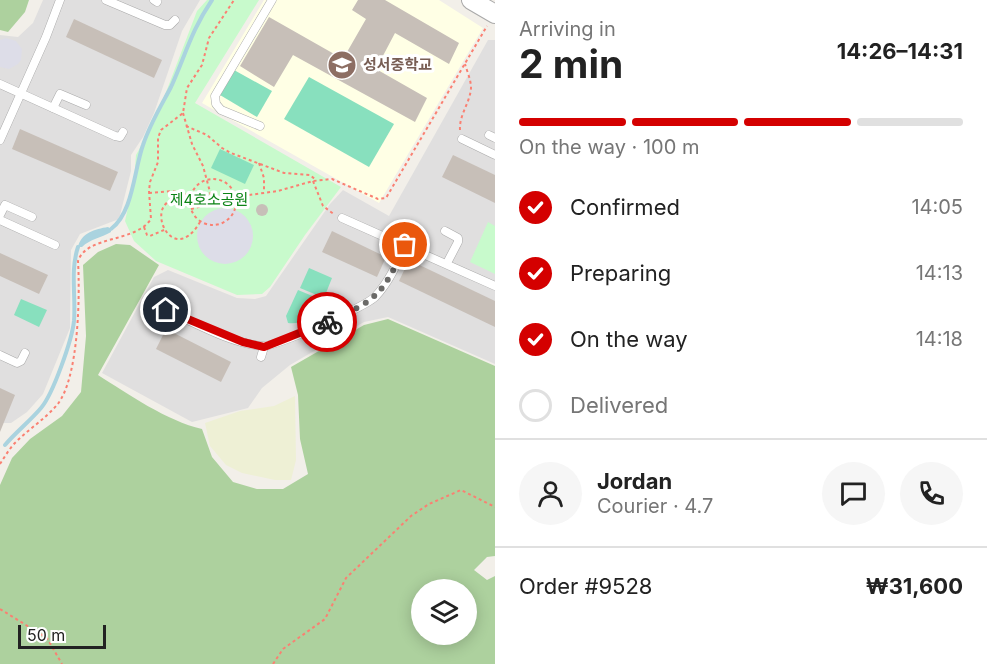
<!DOCTYPE html>
<html lang="en">
<head>
<meta charset="utf-8">
<style>
	body { margin:0; font-family:Inter,"Noto Sans KR",sans-serif; background:#f6f6f6; color:#222; height:100vh; display:flex; flex-direction:column; font-size:22px; white-space:nowrap }
	* { box-sizing:border-box; margin:0 }
	p { font-size:20px; color:#767676 }
	.icon { flex:none; width:33px; height:33px; fill:none; stroke:currentColor; stroke-width:2; stroke-linecap:round; stroke-linejoin:round }
	.map { position:relative; flex:1; overflow:hidden }
	.side { display:flex; flex-direction:column; background:#fff; width:492px }
	.side>* { flex:none }
	.buttons { position:absolute; left:411px; top:579px; display:grid; gap:12px }
	.buttons a { display:grid; place-items:center; width:66px; height:66px; border-radius:50%; background:#fff; box-shadow:0 3px 15px #0003; font-size:30px }
	.scale { position:absolute; left:18px; bottom:15px; width:88px; box-sizing:border-box; padding-left:6px; border:3px solid #222; border-top:0; font-size:16px; line-height:21px; white-space:nowrap; color:#222; -webkit-text-stroke:4px #fff; paint-order:stroke }
	.pin { position:absolute; display:grid; place-items:center; width:51px; height:51px; color:#fff; margin:-26px; border:3px solid #fff; border-radius:50%; box-shadow:0 2px 6px #0007 }
	.courier { position:absolute; display:grid; place-items:center; width:60px; height:60px; margin:-30px; border:4px solid #d40000; border-radius:50%; background:#fff; color:#222; box-shadow:0 2px 8px #0007 }
	.overview em { font-style:normal; font-weight:700 }
	.overview div { display:flex; flex-direction:column-reverse }
	.overview { display:flex; align-items:center; justify-content:space-between; height:102px; padding:0 24px }
	h1 { font-size:39px; font-weight:700; line-height:45px }
	.bar { display:grid; grid-template-columns:repeat(4,1fr); gap:9px 6px; align-content:center; height:72px; padding:0 24px }
	.bar i { height:8px; border-radius:4px; background:#e0e0e0 }
	.bar .active { background:#d40000 }
	.bar p { grid-column:span 4 }
	.line { display:flex; align-items:center; gap:15px; padding:0 24px; border-top:2px solid #e0e0e0 }
	.line div { flex:1 }
	.round { display:grid; place-items:center; flex:none; width:63px; height:63px; border-radius:32px; background:#f6f6f6 }
	ol { padding:0 24px; list-style:none }
	li { display:flex; align-items:center; gap:18px; height:66px }
	li p { margin-inline-start:auto }
	li .icon { padding:6px; border-radius:50%; background:#d40000; color:#fff; stroke-width:4 }
	li:last-child { color:#767676 }
	li i { width:33px; height:33px; border:3px solid #e0e0e0; border-radius:50% }
	main { display:flex; flex:1; min-height:0 }
	.map>svg:first-child { display:block }
	.residential { fill:#e0dfdf }
	.education { fill:#ffffe5 }
	.farmland { fill:#eef0d5 }
	.forest { fill:#add19e; fill-rule:evenodd }
	.park { fill:#c8facc }
	.pitch { fill:#88e0be }
	.plaza { fill:#dddde8 }
	.water { fill:#aad3df }
	.lines { fill:none; stroke-linecap:round; stroke-linejoin:round }
	.stream { stroke:#aad3df; stroke-width:4 }
	.building { fill:#c7bfb8 }
	.service-casing { stroke:#a9a9a9; stroke-width:9 }
	.tertiary-casing { stroke:#a9a9a9; stroke-width:20 }
	.path { stroke:#fa8072; stroke-width:2; stroke-dasharray:3 3; stroke-linecap:butt }
	.service { stroke:#fff; stroke-width:8 }
	.tertiary { stroke:#fff; stroke-width:18 }
	.done { stroke:#6b6a68; stroke-width:6; stroke-dasharray:0 10.8 }
	.route { stroke:#d40000; stroke-width:8 }
	.labels { text-anchor:middle; stroke-width:6; stroke-linejoin:round; paint-order:stroke }
	.education-label { font-size:15px; font-weight:bold; fill:#785e54; stroke:#fff; text-anchor:start }
	.park-label { font-size:15px; fill:#0c8416; stroke:#fff }
</style>
</head>
<body>
<main>
<div class="map">
<svg width="495" height="664" viewBox="0 0 495 664">
	<rect width="100%" height="100%" fill="#f2efe9"/>
	<!-- residential -->
	<g class="residential">
		<polygon points="43,0 200,0 182,31 154,113 143,137 131,155 131,171 119,219 80,234 71,250 70,328 43,394 27,412 11,423 0,423 0,35 18,37 33,23"/>
		<polygon points="488,40 495,40 495,364 388,317 364,322 290,365 262,388 248,408 192,422 102,373 154,277 168,270 237,298 255,299 266,296 330,204 343,190 389,216"/>
	</g>
	<!-- education -->
	<polygon class="education" points="264,0 439,0 483,28 379,203 202,103"/>
	<!-- farmland -->
	<polygon class="farmland" points="295,396 296,460 291,480 275,480 242,473 226,465 210,446 205,423 240,411 274,406"/>
	<!-- forest -->
	<g class="forest">
		<polygon points="0,0 29,0 25,12 8,32 0,30"/>
		<path d="M116,244L130,245L159,265L98,375C128,394 167,421 202,429L212,457L233,482L257,489H283L308,474L300,439L298,395L291,367L364,325L388,319L495,366V556L487,557L474,570L487,580L495,576V664H0V485L12,458L30,439L62,416L81,392L86,336L83,265L98,252ZM422,590H466V634H422Z"/>
	</g>
	<!-- park -->
	<g class="park">
		<polygon points="207,0 259,0 195,103 341,187 305,235 270,287 262,294 237,295 156,261 134,241 125,221 134,181 136,155 155,121 197,11"/>
		<polygon points="488,222 495,226 495,274 470,262"/>
	</g>
	<!-- pitch -->
	<g class="pitch">
		<polygon points="234,70 272,91 257,117 220,95"/>
		<polygon points="309,77 394,124 369,167 284,119"/>
		<polygon points="220,149 254,165 245,184 211,168"/>
		<polygon points="309,268 332,278 324,298 300,288"/>
		<path d="M298,290L322,300L325,308C314,316 301,325 288,323L286,316Z"/>
		<polygon points="21,299 47,310 39,327 14,315"/>
	</g>
	<!-- plaza -->
	<g class="plaza">
		<polygon points="6,38 16,41 22,49 21,60 18,64 9,69 0,67 0,40"/>
		<circle cx="225" cy="236" r="28"/>
	</g>
	<!-- water -->
	<path class="water" d="M108,227L111,229V232C101,238 90,239 82,247H78C81,233 95,229 108,227Z"/>
	<g class="lines">
		<!-- stream -->
		<g class="stream">
			<path d="M111,229C133,213 134,170 143,145C150,124 161,106 171,87C185,56 192,29 212,0"/>
			<path d="M5,445C16,432 30,421 41,408C53,394 72,340 74,321C76,296 70,271 78,247"/>
		</g>
	</g>
	<!-- building -->
	<g class="building">
		<polygon points="358,0 385,0 459,43 449,64 395,33 376,69 427,98 415,122 293,55 274,87 240,66 269,17 343,59 366,19 352,10"/>
		<polygon points="74,19 162,60 154,78 66,37"/>
		<polygon points="20,129 118,172 110,191 12,149"/>
		<polygon points="453,155 495,175 495,203 442,177"/>
		<circle cx="262" cy="210" r="6"/>
		<polygon points="332,231 386,257 377,277 322,252"/>
		<polygon points="0,253 48,275 39,294 0,276"/>
		<polygon points="409,260 495,301 495,327 399,281"/>
		<polygon points="166,329 231,362 221,382 156,349"/>
		<polygon points="0,388 15,395 0,432"/>
	</g>
	<g class="lines">
		<!-- service casing -->
		<g class="service-casing">
			<g id="service">
				<polyline points="106,0 165,25 170,25 175,20"/>
				<polyline points="154,0 157,2"/>
				<polyline points="0,84 115,136 120,137 123,132"/>
				<polyline points="53,108 60,94 86,105"/>
				<polyline points="260,126 221,110 216,104 215,96 272,0"/>
				<polyline points="489,135 495,138"/>
				<polyline points="462,139 495,155"/>
				<polyline points="0,140 46,37 60,0"/>
				<polyline points="0,215 5,205 32,217"/>
				<polyline points="342,218 495,286"/>
				<polyline points="0,220 55,245"/>
				<polyline points="445,231 458,238 458,242 447,263"/>
				<path d="M166,310C196,323 228,342 261,346C274,348 364,307 375,297C389,282 397,264 405,245"/>
				<polyline points="0,355 17,363 21,361 25,353"/>
				<polyline points="261,357 264,347"/>
			</g>
		</g>
		<!-- tertiary casing -->
		<g class="tertiary-casing">
			<polyline id="tertiary" points="471,0 495,14"/>
		</g>
		<!-- path -->
		<g class="path">
			<polyline points="183,113 192,144 203,166 213,203"/>
			<polyline points="186,126 207,135 222,148 231,153 284,173 310,175 316,180"/>
			<path d="M460,130C459,115 470,103 471,88C471,80 467,71 465,64"/>
			<polyline points="259,163 264,178 264,192"/>
			<circle cx="213" cy="202" r="23"/>
			<polyline points="313,181 323,206 335,215"/>
			<polyline points="149,193 172,191 190,196"/>
			<path d="M190,201C136,186 169,275 200,222"/>
			<polyline points="191,209 235,197 278,191 313,181 332,179 378,199 386,198 487,26"/>
			<polyline points="144,227 147,235 150,236 164,230"/>
			<path d="M0,464C4,458 8,451 13,445C26,431 44,420 57,405C79,378 80,295 78,261C87,235 135,243 151,219L149,191L150,182L158,162V138L161,130L183,113L187,88L202,65L209,38L234,0"/>
			<polyline points="0,609 47,638 62,664"/>
			<polyline points="273,664 283,649 325,619 346,578 411,516 429,504 461,490 495,507"/>
		</g>
		<!-- service -->
		<use href="#service" class="service"/>
		<!-- tertiary -->
		<use href="#tertiary" class="tertiary"/>
	</g>
	<g class="lines">
		<!-- done -->
		<path class="done" d="M327,322C378,300 383,294 405,245"/>
		<!-- route -->
		<polyline class="route" points="166,310 243,342 264,347 327,322"/>
	</g>
	<!-- icons -->
	<defs>
		<g id="school-disc" transform="scale(1.5)"><circle r="9.5" fill="#8d6e63" stroke="#fff"/><path d="M0-5L7-2L0 1L-7-2ZM-4 1L0 2.5L4 1V4Q0 6-4 4Z" fill="#fff"/></g>
	</defs>
	<g fill-rule="evenodd">
		<use href="#school-disc" x="342" y="65"/>
	</g>
	<g class="labels">
		<!-- education labels -->
		<g class="education-label">
			<text x="363" y="70">성서중학교</text>
		</g>
		<!-- park labels -->
		<g class="park-label">
			<text x="209" y="205">제4호소공원</text>
		</g>
	</g>
</svg>
<div class="buttons">
<a><svg class="icon" aria-label="layers" viewBox="0 0 24 24"><path d="M12 4l9 5-9 5-9-5zM3 14l9 5 9-5"/></svg></a>
</div>
<div class="scale">50 m</div>
<div class="pin" style="left:405px;top:245px;background:#ea580c"><svg class="icon" aria-label="bag" viewBox="0 0 24 24"><path d="M5 8h14l-1 12H6zM9 8a3 3 0 0 1 6 0"/></svg></div>
<div class="pin" style="left:166px;top:310px;background:#1f2937"><svg class="icon" aria-label="home" viewBox="0 0 24 24"><path d="M3 11l9-7 9 7M6 9v11h12V9"/></svg></div>
<div class="courier" style="left:327px;top:322px"><svg class="icon" aria-label="bike" viewBox="0 0 24 24"><circle cx="6" cy="16" r="4"/><circle cx="18" cy="16" r="4"/><path d="M6 16l4-8h5l3 8M10 8l3 8H6M13 5h3"/></svg></div>
</div>
<section class="side">
<div class="overview"><div><h1>2 min</h1><p>Arriving in</p></div><em>14:26–14:31</em></div>
<div class="bar"><i class="active"></i><i class="active"></i><i class="active"></i><i></i><p>On the way · 100 m</p></div>
<ol>
<li><svg class="icon" aria-label="check" viewBox="0 0 24 24"><path d="M5 12l5 5 9-10"/></svg>Confirmed<p>14:05</p></li>
<li><svg class="icon" aria-label="check" viewBox="0 0 24 24"><path d="M5 12l5 5 9-10"/></svg>Preparing<p>14:13</p></li>
<li><svg class="icon" aria-label="check" viewBox="0 0 24 24"><path d="M5 12l5 5 9-10"/></svg>On the way<p>14:18</p></li>
<li><i></i>Delivered</li>
</ol>
<div class="line" style="height:108px"><a class="round"><svg class="icon" aria-label="person" viewBox="0 0 24 24"><circle cx="12" cy="8" r="4"/><path d="M4 21q1-7 8-7t8 7"/></svg></a><div><b>Jordan</b><p>Courier · 4.7</p></div><a class="round"><svg class="icon" aria-label="chat" viewBox="0 0 24 24"><path d="M4 5h16v11H9l-5 4z"/></svg></a><a class="round"><svg class="icon" aria-label="phone" viewBox="0 0 24 24"><path d="M5 4h4l2 5-3 2q2 4 5 5l2-3 5 2v4C11 20 4 13 5 4z"/></svg></a></div>
<div class="line" style="height:78px"><div>Order #9528</div><b>₩31,600</b></div>
</section>
</main>
</body>
</html>
